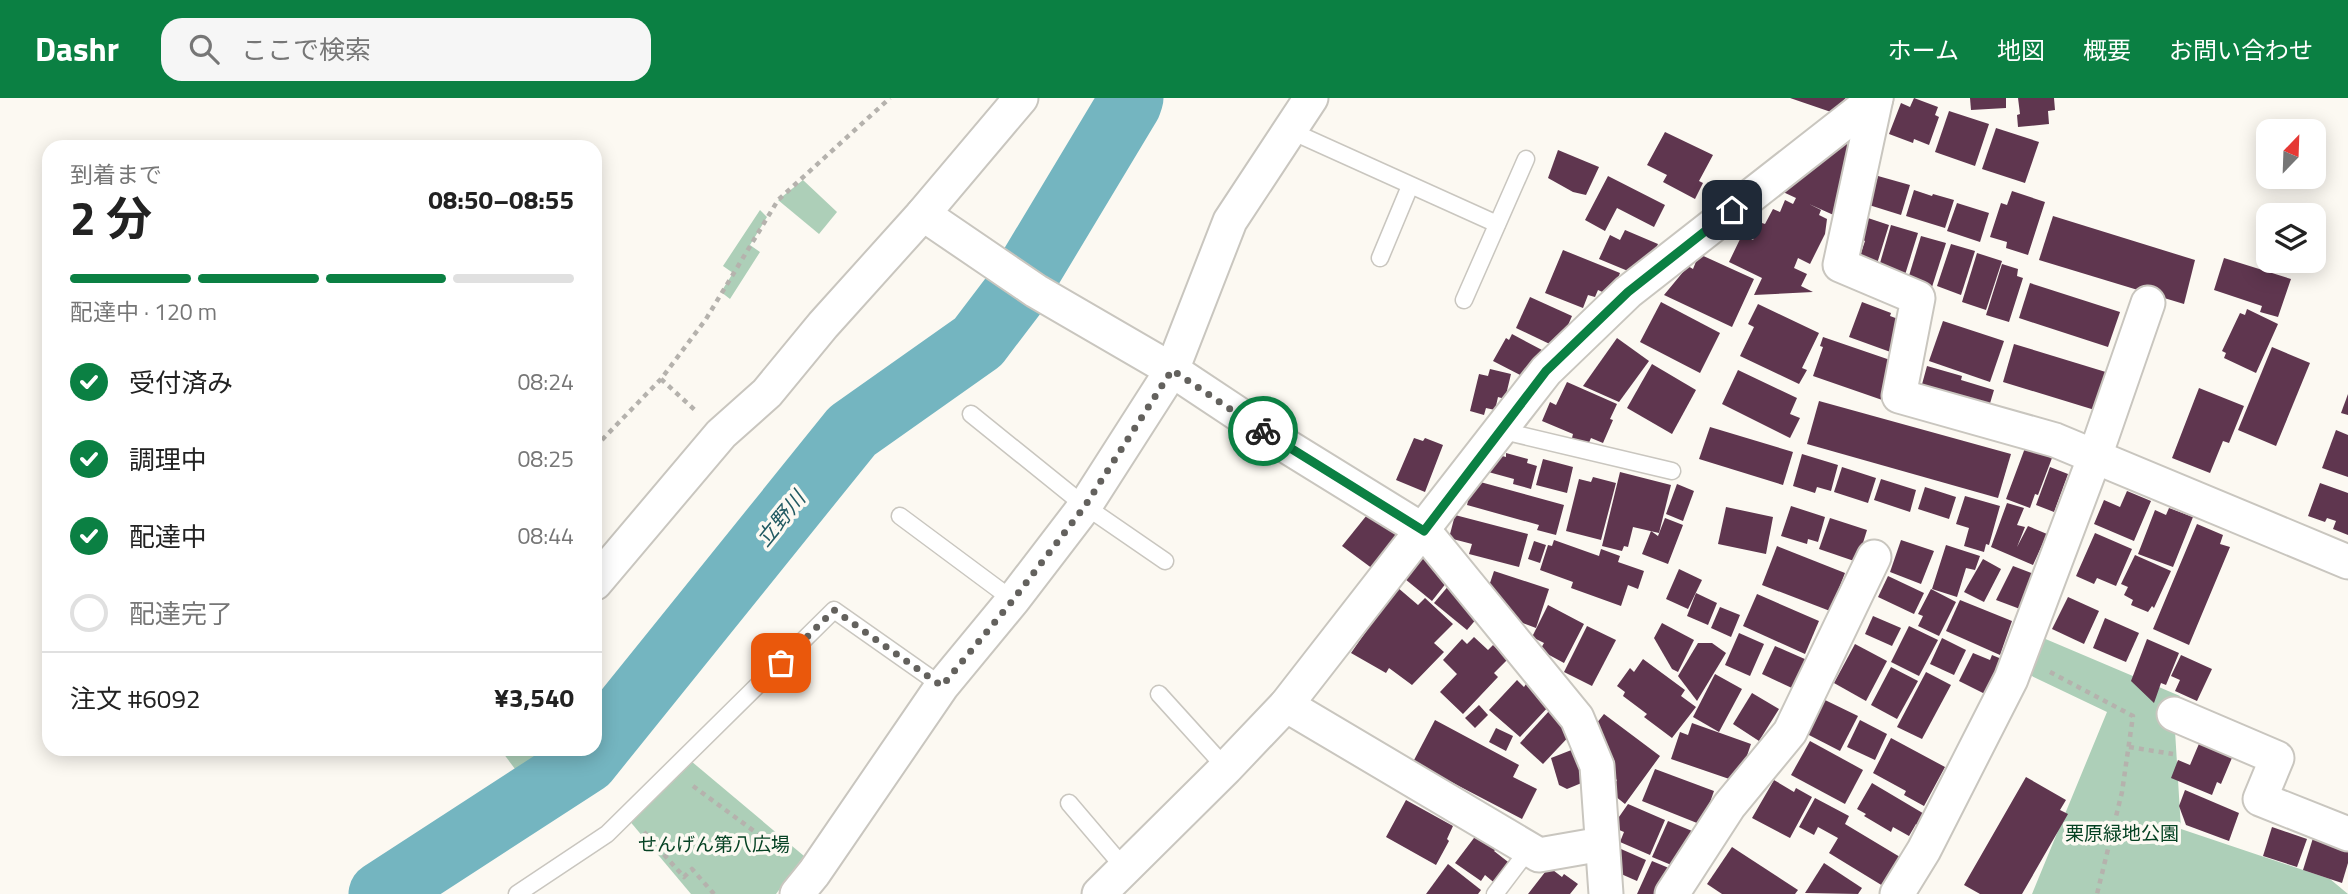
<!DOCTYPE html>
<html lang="ja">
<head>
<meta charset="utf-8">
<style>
	body { margin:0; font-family:"Titillium Web","Noto Sans JP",sans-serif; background:#f6f6f6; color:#222; height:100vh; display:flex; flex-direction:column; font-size:26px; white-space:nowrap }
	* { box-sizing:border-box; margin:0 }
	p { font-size:23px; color:#767676 }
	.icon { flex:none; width:38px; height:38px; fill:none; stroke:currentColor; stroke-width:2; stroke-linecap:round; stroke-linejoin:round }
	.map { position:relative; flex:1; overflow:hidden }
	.sheet { position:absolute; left:42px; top:42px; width:560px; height:616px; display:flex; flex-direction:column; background:#fff; border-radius:21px; box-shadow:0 4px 18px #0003 }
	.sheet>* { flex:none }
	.needle { width:46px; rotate:23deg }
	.buttons { position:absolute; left:2256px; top:21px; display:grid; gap:14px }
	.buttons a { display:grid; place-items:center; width:70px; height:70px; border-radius:14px; background:#fff; box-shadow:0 4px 18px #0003; font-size:35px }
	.pin { position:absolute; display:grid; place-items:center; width:60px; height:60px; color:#fff; margin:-30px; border-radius:14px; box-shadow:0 4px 10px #0006 }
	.courier { position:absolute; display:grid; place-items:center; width:70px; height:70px; margin:-35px; border:5px solid #0b8043; border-radius:50%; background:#fff; color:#222; box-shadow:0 2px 9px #0007 }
	.overview em { font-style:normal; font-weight:700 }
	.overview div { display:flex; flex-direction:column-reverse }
	.overview { display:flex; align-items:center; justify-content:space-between; height:119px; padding:0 28px }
	h1 { font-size:46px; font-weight:700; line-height:52px }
	.bar { display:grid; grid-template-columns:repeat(4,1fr); gap:10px 7px; align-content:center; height:84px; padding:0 28px }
	.bar i { height:9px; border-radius:5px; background:#e0e0e0 }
	.bar .current { background:#0b8043 }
	.bar p { grid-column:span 4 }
	.line { display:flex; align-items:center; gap:18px; padding:0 28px; border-top:2px solid #e0e0e0 }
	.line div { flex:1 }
	ol { padding:0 28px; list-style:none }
	li { display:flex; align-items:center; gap:21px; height:77px }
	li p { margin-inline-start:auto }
	li .icon { padding:7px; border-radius:50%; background:#0b8043; color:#fff; stroke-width:4 }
	li:last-child { color:#767676 }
	li i { width:38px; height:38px; border:4px solid #e0e0e0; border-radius:50% }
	header { display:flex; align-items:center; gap:42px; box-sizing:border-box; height:98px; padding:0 35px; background:#0b8043; color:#fff }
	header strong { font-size:33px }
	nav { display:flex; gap:38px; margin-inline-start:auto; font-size:24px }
	.search { width:490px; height:63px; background:#f6f6f6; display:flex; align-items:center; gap:18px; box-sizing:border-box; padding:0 24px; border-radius:21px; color:#767676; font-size:26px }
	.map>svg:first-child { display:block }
	.green { fill:#adcfb8 }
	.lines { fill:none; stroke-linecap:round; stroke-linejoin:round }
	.river { stroke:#74b5c0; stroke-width:65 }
	.building { fill:#5f364f }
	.service-casing { stroke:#c9c6bf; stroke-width:19 }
	.minor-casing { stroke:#c9c6bf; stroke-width:37 }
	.path { stroke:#b5b2ad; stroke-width:4.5; stroke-dasharray:5 5; stroke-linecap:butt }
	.service { stroke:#fff; stroke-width:16 }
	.minor { stroke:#fff; stroke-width:33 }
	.done { stroke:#63615d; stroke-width:7; stroke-dasharray:0 12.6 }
	.route { stroke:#0b8043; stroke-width:9 }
	.labels { text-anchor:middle; stroke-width:7; stroke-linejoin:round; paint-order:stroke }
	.park-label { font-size:19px; fill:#054223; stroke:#fcf9f2 }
	.water-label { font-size:21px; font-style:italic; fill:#225a62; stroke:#fcf9f2 }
</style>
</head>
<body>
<header>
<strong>Dashr</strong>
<div class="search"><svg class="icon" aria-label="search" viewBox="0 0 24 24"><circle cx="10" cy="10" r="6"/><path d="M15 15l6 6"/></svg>ここで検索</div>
<nav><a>ホーム</a><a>地図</a><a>概要</a><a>お問い合わせ</a></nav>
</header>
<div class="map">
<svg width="2348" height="796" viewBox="0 0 2348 796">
	<rect width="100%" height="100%" fill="#fcf9f2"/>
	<!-- green -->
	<g class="green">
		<polygon points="803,82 837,114 819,136 778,102"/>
		<polygon points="760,112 767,119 750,147 760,154 730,201 721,194 733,175 723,168"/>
		<polygon points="2029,534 2180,598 2174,616 2181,731 2330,781 2348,796 2032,796 2107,614 2015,570"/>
		<polygon points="500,651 562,651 524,683"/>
		<polygon points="691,663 804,758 776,796 691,796 628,721"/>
	</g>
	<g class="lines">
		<!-- river -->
		<polyline class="river" points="381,796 586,663 852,333 978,244 1016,194 1129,6 1131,0"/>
	</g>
	<!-- building -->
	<g class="building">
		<polygon points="1790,0 1846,0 1831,14"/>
		<polygon points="1914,0 1938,9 1935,17 1939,19 1929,47 1914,41 1913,45 1889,36 1901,5 1910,9"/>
		<polygon points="1970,0 2006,0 2006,10 1971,12"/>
		<polygon points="2018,0 2054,0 2055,12 2048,13 2049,26 2018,29 2017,17 2020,16"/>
		<polygon points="1949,13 1989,26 1975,68 1935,54"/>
		<polygon points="1996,30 2039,44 2025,85 1982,71"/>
		<polygon points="1665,34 1713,57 1699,83 1703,85 1695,101 1663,84 1667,77 1647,67"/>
		<polygon points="1842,44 1849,47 1841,83 1838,119 1809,106 1821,112 1819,117 1827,121 1825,136 1810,166 1798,160 1794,170 1807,176 1801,188 1813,194 1754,197 1762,180 1729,164 1742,137 1753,142 1762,125 1765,126 1773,111 1780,114 1785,102 1793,106 1796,100 1783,94"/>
		<polygon points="1558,52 1599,69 1586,97 1573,94 1548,80"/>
		<polygon points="1608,78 1665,107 1654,129 1617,110 1605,133 1585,122"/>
		<polygon points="1878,78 1910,87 1901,117 1869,107"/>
		<polygon points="1914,92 1932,98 1933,96 1954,102 1945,130 1906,118"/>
		<polygon points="2012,93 2045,104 2028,157 2006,150 2007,144 1990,139 2001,105 2007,107"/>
		<polygon points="1957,105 1989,115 1980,144 1947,133"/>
		<polygon points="2053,118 2195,162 2184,206 2039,162"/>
		<polygon points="1868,120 1889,127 1876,169 1858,164 1865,143 1861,141"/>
		<polygon points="1891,127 1918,135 1904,180 1878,172"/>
		<polygon points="1625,132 1658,146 1648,169 1640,178 1599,161 1610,137 1620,142"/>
		<polygon points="1921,138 1946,145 1932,189 1908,181"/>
		<polygon points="1951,146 1975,153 1961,197 1937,188"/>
		<polygon points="1563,152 1620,175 1611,198 1598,192 1595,199 1588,197 1583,210 1545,195"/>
		<polygon points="1977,155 2002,163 1986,212 1962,204"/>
		<polygon points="1699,156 1754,181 1732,229 1664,197 1688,168 1693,171"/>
		<polygon points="2224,160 2291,181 2278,219 2260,214 2262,208 2214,192"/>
		<polygon points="2002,166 2018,171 2017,178 2023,180 2009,224 1986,217"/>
		<polygon points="2030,185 2120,214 2108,249 2019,220"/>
		<polygon points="1530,199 1572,218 1558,250 1516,230"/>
		<polygon points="1661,204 1720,235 1700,275 1640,244"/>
		<polygon points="1862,204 1891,215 1890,218 1901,222 1896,256 1849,239"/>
		<polygon points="1758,206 1819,235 1802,270 1807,272 1799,286 1740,258 1754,229 1748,226"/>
		<polygon points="2247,211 2278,226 2256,275 2224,260 2226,255 2222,253 2240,215 2245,217"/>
		<polygon points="1943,223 2004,243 1990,284 1929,263"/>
		<polygon points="1512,236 1542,252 1526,280 1493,263 1506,240 1509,242"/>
		<polygon points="1823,239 1896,264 1888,304 1813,278 1823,249 1820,248"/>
		<polygon points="1617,240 1649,263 1619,304 1583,288"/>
		<polygon points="2014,246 2109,275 2098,313 2003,284"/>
		<polygon points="2272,249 2310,265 2276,348 2238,332"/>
		<polygon points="1652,266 1696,292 1672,336 1627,310"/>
		<polygon points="1927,268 1962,278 1961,282 1994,292 1988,312 1921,290"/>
		<polygon points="1490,271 1511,276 1505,301 1498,299 1495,312 1486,310 1484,317 1470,313 1479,276 1488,278"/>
		<polygon points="1738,272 1797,300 1790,316 1800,320 1790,340 1722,306"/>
		<polygon points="1567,284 1617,306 1610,321 1613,322 1603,345 1591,340 1588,347 1572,340 1573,336 1542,323 1550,304 1556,307"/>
		<polygon points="2199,290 2244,308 2229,345 2223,343 2210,375 2172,360"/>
		<polygon points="2348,296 2348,317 2341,315"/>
		<polygon points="1819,303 2011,356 1998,400 1807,346"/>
		<polygon points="1710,329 1793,354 1783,387 1699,361"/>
		<polygon points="2336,332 2348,337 2348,379 2322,370"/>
		<polygon points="1414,340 1423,343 1425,340 1443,347 1425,394 1396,382"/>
		<polygon points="2025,350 2052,360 2038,397 2035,396 2030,410 2006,401"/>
		<polygon points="1491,355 1506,359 1506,355 1528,361 1527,365 1537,368 1531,391 1513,386 1514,381 1481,372"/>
		<polygon points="1802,356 1838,367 1831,393 1817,389 1815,395 1793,388"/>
		<polygon points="1543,361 1573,369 1567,395 1536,387"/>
		<polygon points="1842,369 1876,380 1868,405 1834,394"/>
		<polygon points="2050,369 2068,376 2054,414 2036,407"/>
		<polygon points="1620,374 1671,387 1659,435 1633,429 1628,449 1624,448 1622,453 1602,448"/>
		<polygon points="1593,379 1616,385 1601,442 1566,433 1579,381 1591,384"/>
		<polygon points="1881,381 1916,392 1910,414 1874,402"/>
		<polygon points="1473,382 1564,407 1556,437 1537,432 1539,427 1467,407"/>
		<polygon points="2320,385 2348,395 2348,437 2333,431 2336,423 2327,420 2325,424 2308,418"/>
		<polygon points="1677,386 1694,393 1683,423 1666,416"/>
		<polygon points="1925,389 1956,399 1949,421 1918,411"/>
		<polygon points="2127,393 2151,403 2134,443 2094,426 2104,402 2120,409"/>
		<polygon points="1965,398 2000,408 1989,447 1986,446 1984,454 1964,448 1969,430 1956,426"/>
		<polygon points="2007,405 2024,410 2017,427 2025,429 2017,449 2028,428 2047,436 2033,467 1991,449"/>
		<polygon points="1791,408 1825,419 1818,444 1808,441 1807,446 1781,438"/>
		<polygon points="1726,409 1773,419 1766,456 1718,446"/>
		<polygon points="2169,410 2193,419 2173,469 2138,456 2155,412 2166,417"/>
		<polygon points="1371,412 1403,433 1373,471 1342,448"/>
		<polygon points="1455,417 1528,436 1519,469 1469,456 1472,446 1449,440"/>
		<polygon points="1665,420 1683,427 1668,466 1642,456 1651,433 1658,438"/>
		<polygon points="1830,420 1867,432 1857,464 1819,451"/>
		<polygon points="2197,426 2223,437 2220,446 2230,449 2189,547 2153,531"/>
		<polygon points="2095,435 2132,451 2116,488 2097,480 2094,486 2076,478"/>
		<polygon points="1554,442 1599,458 1601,451 1620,458 1618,464 1644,473 1638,491 1628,487 1621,508 1571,490 1573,484 1540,472 1548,447 1552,448"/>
		<polygon points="1901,442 1934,453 1921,486 1890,474"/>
		<polygon points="1534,443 1546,447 1540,465 1528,461"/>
		<polygon points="1946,447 1980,458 1975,472 1966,470 1957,499 1932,491"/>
		<polygon points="1777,448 1845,475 1830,513 1762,487"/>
		<polygon points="1422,457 1447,477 1447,484 1432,503 1405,481"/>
		<polygon points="2135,457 2171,473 2154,510 2152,508 2148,514 2131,507 2133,502 2124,497 2128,489 2121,486"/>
		<polygon points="1983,461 2001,471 1984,504 1964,494"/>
		<polygon points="2013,468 2034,476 2020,511 1996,502"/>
		<polygon points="1679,471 1702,482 1688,511 1666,501"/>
		<polygon points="1494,473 1549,491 1536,530 1517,523 1489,488"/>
		<polygon points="1888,478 1924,495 1914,516 1878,499"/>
		<polygon points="1450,486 1478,519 1467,532 1434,505"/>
		<polygon points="1397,489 1418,507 1425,500 1453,526 1434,545 1444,554 1412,587 1389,570 1386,575 1351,555"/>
		<polygon points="1931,491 1956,504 1939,538 1918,528 1923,518 1918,516"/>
		<polygon points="1696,495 1717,505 1708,527 1687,518"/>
		<polygon points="1757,496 1819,523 1805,556 1743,528"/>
		<polygon points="2068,499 2099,513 2084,546 2052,531"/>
		<polygon points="1960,502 2012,523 2000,557 1946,533"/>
		<polygon points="1548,507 1584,526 1564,565 1540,552 1544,545 1532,539"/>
		<polygon points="1720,509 1740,517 1731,539 1711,530"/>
		<polygon points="1873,518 1901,530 1892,548 1865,536"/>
		<polygon points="2105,520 2139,535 2126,564 2093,550"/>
		<polygon points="1662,525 1694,542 1678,574 1672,571 1654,540"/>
		<polygon points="1587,528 1616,542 1592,588 1564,574"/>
		<polygon points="1909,528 1938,542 1919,578 1891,564"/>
		<polygon points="1739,535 1764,546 1750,578 1725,567"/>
		<polygon points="1474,539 1488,552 1493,547 1508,561 1494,575 1498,579 1463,616 1440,594 1457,576 1443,562 1462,541 1467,546"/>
		<polygon points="1942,540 1966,552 1954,577 1930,566"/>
		<polygon points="2147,541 2179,555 2166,587 2161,585 2154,605 2131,583"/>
		<polygon points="1698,545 1712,545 1726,555 1697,603 1678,578"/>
		<polygon points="1855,546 1887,563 1866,603 1834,585"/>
		<polygon points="1775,548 1807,562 1794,591 1762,576"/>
		<polygon points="1973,555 1990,562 1992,557 2004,562 1985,596 1959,583"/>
		<polygon points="2181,557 2212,571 2197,603 2175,593 2180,582 2171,578"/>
		<polygon points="1643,561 1685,592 1681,598 1696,609 1672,640 1644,619 1647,616 1623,598 1625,594 1617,588 1630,570 1634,574"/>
		<polygon points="1891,569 1918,583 1897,621 1871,607"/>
		<polygon points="1926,574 1951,587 1922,641 1897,629"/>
		<polygon points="1715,576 1742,591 1719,634 1693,619"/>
		<polygon points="1517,582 1524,589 1526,586 1550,607 1520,639 1489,612"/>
		<polygon points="1752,595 1779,611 1759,643 1733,626"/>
		<polygon points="1825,602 1858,618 1840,653 1807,636"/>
		<polygon points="1479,607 1488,617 1475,630 1465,620"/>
		<polygon points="1550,612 1574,633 1543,666 1520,645"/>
		<polygon points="1604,616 1660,658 1625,706 1610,694 1617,682 1610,677 1615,664 1596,626"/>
		<polygon points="1435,622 1519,667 1513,679 1537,691 1522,721 1413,664"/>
		<polygon points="1860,622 1887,636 1875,662 1847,649"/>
		<polygon points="1692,625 1751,646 1738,684 1671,661 1680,634 1688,637"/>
		<polygon points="1496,630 1513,638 1506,653 1489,644"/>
		<polygon points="1891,640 1945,669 1924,708 1904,697 1906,693 1873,675"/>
		<polygon points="2201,641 2234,655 2221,686 2217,684 2212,697 2171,680 2178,662 2190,667"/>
		<polygon points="1810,643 1863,672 1845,706 1791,677"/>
		<polygon points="1574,651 1584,684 1567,691 1559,687 1551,660"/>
		<polygon points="1655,671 1714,693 1702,727 1642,703"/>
		<polygon points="2026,679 2066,702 2060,712 2068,716 2022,796 1980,796 1964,787"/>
		<polygon points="1774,682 1794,694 1796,690 1812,699 1790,740 1752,720"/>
		<polygon points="1872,685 1926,717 1919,728 1916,726 1909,738 1893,729 1891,734 1864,718 1866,716 1857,711"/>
		<polygon points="2185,692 2239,715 2229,743 2186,727 2179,708"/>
		<polygon points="1815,700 1849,718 1845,726 1900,759 1883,788 1829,755 1838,740 1818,729 1814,737 1799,729"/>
		<polygon points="1406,702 1453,728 1447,741 1449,743 1436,767 1386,739"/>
		<polygon points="1628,706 1665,722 1650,757 1620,744 1624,734 1612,729"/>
		<polygon points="1668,723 1697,735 1681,771 1652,759"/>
		<polygon points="2272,729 2307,741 2297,769 2263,758"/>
		<polygon points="1477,736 1497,750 1494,753 1512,767 1497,787 1485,777 1481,783 1455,765"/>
		<polygon points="2313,740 2348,751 2348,765 2342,785 2303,772"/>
		<polygon points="1732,749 1798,792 1795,796 1722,796 1707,786"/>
		<polygon points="1621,751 1646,762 1637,783 1612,772"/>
		<polygon points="1652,763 1676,773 1665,796 1637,796"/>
		<polygon points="1824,765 1862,790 1858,796 1805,795"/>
		<polygon points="1448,766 1481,792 1478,796 1426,796"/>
		<polygon points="1549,769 1562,779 1564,776 1578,786 1570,796 1528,796"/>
	</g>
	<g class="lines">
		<!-- service casing -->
		<g class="service-casing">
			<g id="service">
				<polyline points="1291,33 1497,126"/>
				<polyline points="1380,160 1410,88"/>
				<polyline points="1464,202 1526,61"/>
				<polyline points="971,316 1085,408 1165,463"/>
				<polyline points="1499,332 1672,373"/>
				<polyline points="900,418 1013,502"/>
				<polyline points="1159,596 1226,670"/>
				<polyline points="1069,705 1126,772"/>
				<polyline points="517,796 607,736 834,512 942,588"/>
				<polyline points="1495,796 1529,751"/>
			</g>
		</g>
		<!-- minor casing -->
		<g class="minor-casing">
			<g id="minor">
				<polyline points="1876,0 1840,167 1918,200 1899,298 2055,342 2348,464"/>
				<polyline points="923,116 1036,193 1172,272 1288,349 1424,433 1577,620 1597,668 1606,796"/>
				<polyline points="595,485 721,336 767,295 823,227 923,116 1021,0"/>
				<polyline points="1286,607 1539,757 1602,746"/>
				<polyline points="2174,616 2277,660 2260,701 2348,736"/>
				<polyline points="797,796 814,775 942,588 1013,502 1085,408 1172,272 1230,123 1311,0"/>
				<polyline points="1099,796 1226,670 1286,607 1546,273 1628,194 1876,0"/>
				<polyline points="1672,796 1729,708 1790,634 1874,459"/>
				<polyline points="1897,796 1924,752 2011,581 2095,358 2148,205"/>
			</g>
		</g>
		<!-- path -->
		<g class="path">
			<polyline points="661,281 697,314"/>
			<polyline points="595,349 661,281 706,221 778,102 890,0"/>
			<polyline points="2050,574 2133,618 2122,694 2097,796"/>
			<polyline points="2129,649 2173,656"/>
			<polyline points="693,688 785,756"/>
			<polyline points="644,734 684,779 692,771 714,796"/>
		</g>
		<!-- service -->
		<use href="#service" class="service"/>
		<!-- minor -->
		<use href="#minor" class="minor"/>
	</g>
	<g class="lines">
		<!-- done -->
		<polyline class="done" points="781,565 834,512 942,588 1013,502 1085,408 1172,272 1263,333"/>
		<!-- route -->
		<polyline class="route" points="1263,333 1424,433 1546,273 1628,194 1732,112"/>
	</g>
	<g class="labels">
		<!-- park labels -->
		<g class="park-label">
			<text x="2122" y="742">栗原緑地公園</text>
			<text x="714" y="753">せんげん第八広場</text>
		</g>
		<!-- water labels -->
		<g class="water-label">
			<text transform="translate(781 421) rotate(-51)" y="7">立野川</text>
		</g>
	</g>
</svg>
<div class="buttons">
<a><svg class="needle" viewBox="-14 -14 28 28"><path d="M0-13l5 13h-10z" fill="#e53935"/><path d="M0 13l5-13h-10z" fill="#767676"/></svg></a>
<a><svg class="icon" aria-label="layers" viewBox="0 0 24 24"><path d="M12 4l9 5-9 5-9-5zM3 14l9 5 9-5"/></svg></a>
</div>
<div class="pin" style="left:781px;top:565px;background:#ea580c"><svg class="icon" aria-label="bag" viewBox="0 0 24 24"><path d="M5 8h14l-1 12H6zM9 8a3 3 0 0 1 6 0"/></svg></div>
<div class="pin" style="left:1732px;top:112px;background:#1f2937"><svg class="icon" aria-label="home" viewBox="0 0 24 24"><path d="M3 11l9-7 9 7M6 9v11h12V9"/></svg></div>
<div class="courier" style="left:1263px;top:333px"><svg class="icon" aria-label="bike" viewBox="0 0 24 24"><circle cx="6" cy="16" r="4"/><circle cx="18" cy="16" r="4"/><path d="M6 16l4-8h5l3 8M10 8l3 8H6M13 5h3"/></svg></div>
<section class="sheet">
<div class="overview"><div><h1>2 分</h1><p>到着まで</p></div><em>08:50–08:55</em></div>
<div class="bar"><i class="current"></i><i class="current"></i><i class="current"></i><i></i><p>配達中 · 120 m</p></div>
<ol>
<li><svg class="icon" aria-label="check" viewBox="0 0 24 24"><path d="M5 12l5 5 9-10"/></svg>受付済み<p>08:24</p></li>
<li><svg class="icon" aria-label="check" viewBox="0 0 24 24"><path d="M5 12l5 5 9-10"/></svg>調理中<p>08:25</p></li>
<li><svg class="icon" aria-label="check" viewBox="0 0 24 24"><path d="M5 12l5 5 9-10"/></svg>配達中<p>08:44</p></li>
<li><i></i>配達完了</li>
</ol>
<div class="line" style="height:91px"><div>注文 #6092</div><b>¥3,540</b></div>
</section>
</div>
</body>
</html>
